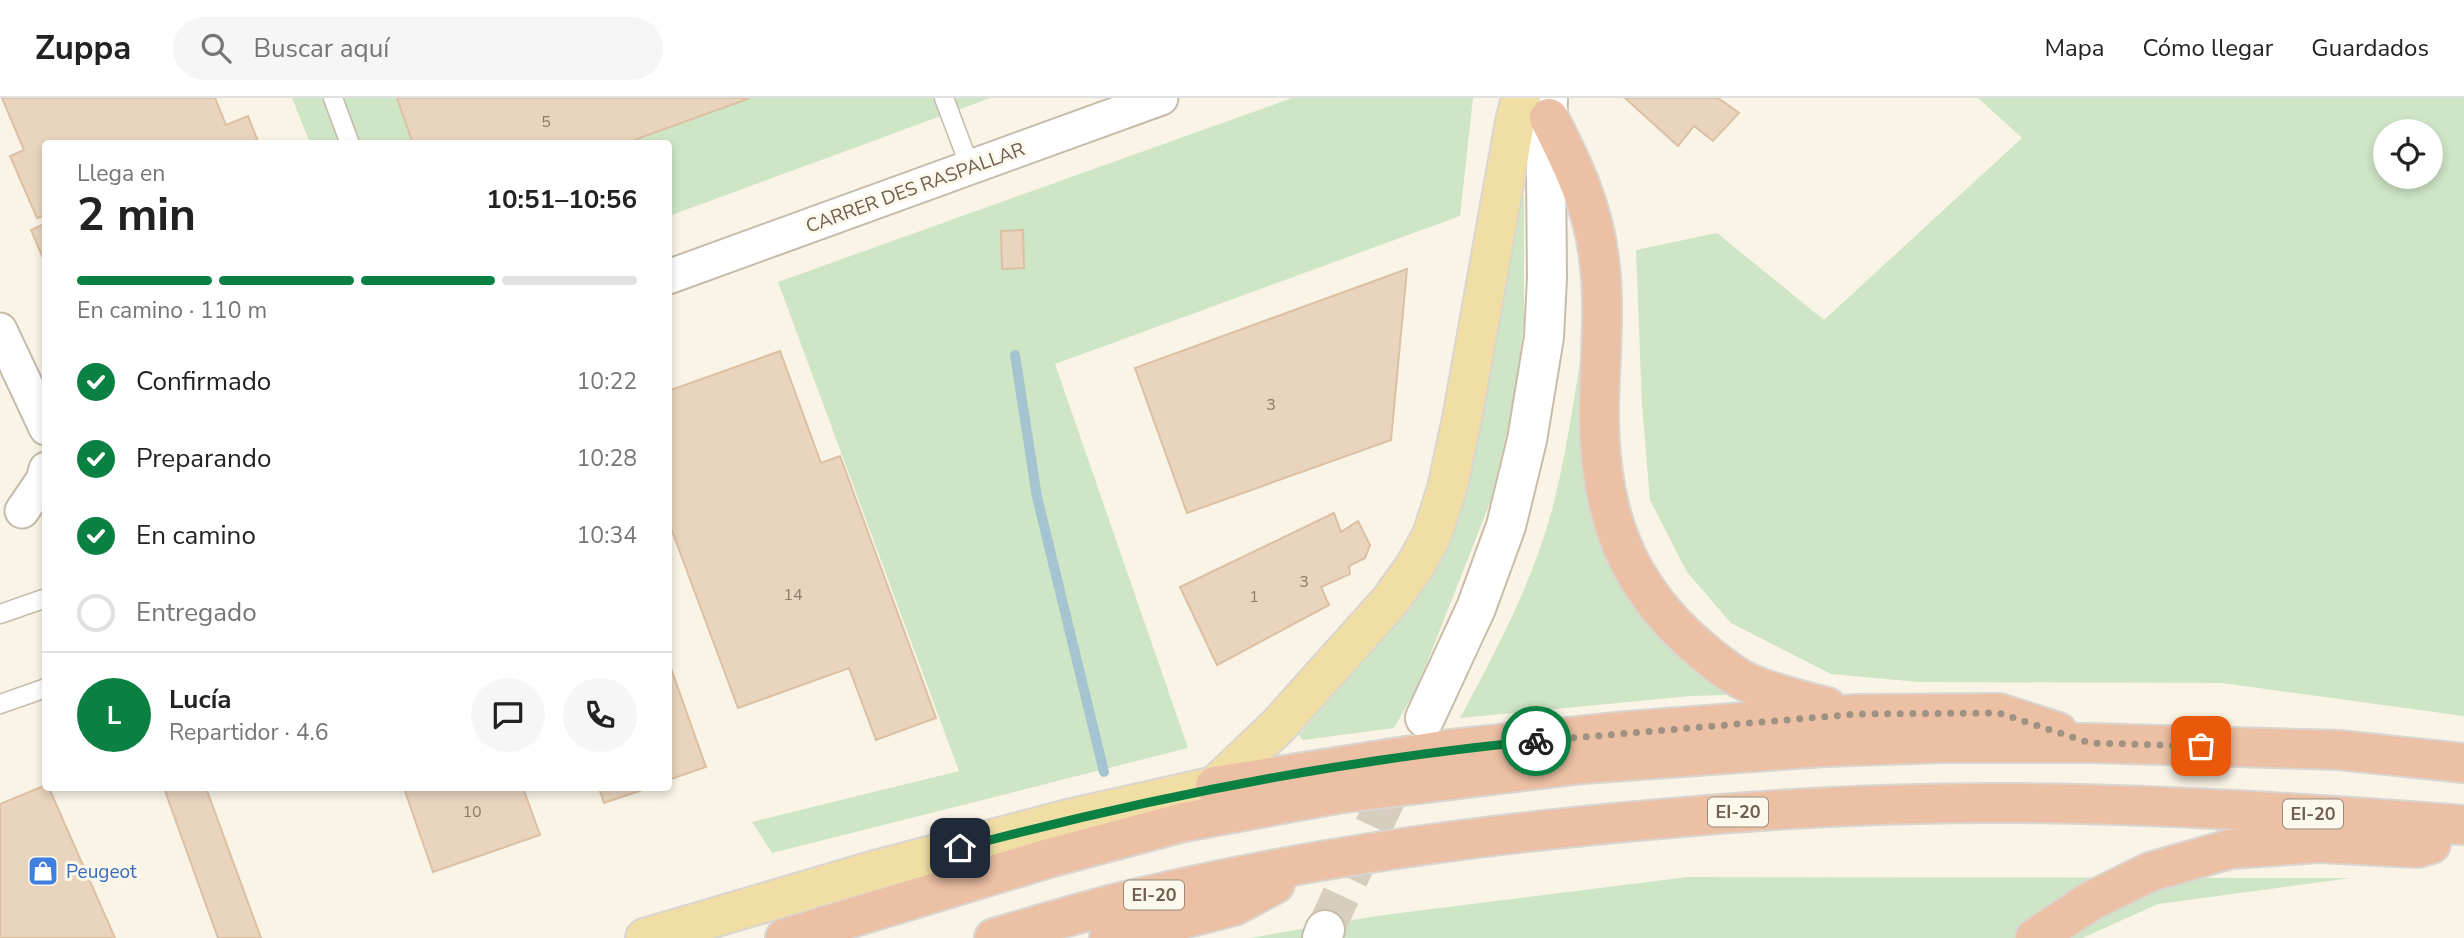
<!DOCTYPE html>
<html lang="es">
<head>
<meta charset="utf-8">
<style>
	body { margin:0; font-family:"Nunito Sans",sans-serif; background:#f6f6f6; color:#222; height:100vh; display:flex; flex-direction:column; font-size:26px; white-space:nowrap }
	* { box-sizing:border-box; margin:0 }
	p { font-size:23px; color:#767676 }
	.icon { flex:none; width:38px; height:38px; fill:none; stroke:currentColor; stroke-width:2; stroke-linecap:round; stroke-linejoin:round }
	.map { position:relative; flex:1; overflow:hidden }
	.sheet { position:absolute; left:42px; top:42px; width:630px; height:651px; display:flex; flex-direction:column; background:#fff; border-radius:7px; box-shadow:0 4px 10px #0003 }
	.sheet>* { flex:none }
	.fabs { position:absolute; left:2373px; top:21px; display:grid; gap:14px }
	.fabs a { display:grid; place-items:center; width:70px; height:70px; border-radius:50%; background:#fff; box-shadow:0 4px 10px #0003; font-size:35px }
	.pin { position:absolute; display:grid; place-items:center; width:60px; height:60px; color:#fff; margin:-30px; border-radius:14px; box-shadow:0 4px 10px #0006 }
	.courier { position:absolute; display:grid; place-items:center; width:70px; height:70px; margin:-35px; border:5px solid #0b8043; border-radius:50%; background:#fff; color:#222; box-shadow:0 2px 9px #0007 }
	.overview em { font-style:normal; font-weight:700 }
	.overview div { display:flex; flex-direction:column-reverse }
	.overview { display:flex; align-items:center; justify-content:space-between; height:119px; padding:0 35px }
	h1 { font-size:46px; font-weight:700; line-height:52px }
	.bar { display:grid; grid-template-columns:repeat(4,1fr); gap:10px 7px; align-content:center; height:84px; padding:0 35px }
	.bar i { height:9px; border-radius:5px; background:#e0e0e0 }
	.bar .current { background:#0b8043 }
	.bar p { grid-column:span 4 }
	.line { display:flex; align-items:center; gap:18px; padding:0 35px; border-top:2px solid #e0e0e0 }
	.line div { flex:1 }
	.round { display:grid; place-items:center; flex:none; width:74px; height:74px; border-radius:37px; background:#f6f6f6 }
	ol { padding:0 35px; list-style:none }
	li { display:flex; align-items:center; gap:21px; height:77px }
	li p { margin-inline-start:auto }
	li .icon { padding:7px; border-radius:50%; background:#0b8043; color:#fff; stroke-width:4 }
	li:last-child { color:#767676 }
	li i { width:38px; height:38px; border:4px solid #e0e0e0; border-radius:50% }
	header { display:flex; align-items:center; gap:42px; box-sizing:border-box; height:98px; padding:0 35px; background:#fff; border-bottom:2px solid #e0e0e0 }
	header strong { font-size:33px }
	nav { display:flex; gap:38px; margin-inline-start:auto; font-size:24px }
	.search { width:490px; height:63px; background:#f6f6f6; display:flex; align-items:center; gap:18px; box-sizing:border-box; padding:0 24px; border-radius:38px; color:#767676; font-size:26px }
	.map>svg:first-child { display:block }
	.green { fill:#cee5c6; fill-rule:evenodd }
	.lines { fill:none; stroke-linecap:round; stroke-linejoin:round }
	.stream { stroke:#a4c4d1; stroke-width:10 }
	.building { fill:#e9d5be; stroke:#dcc0a3; stroke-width:2 }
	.secondary-tunnel { stroke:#d6cebf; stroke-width:38; stroke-dasharray:38 19; stroke-linecap:butt }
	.lane-casing { stroke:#c6bbab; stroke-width:21 }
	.street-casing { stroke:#c6bbab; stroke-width:37 }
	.secondary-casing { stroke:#c9bca9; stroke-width:42 }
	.primary-casing { stroke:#dad5d1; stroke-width:42 }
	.highway-casing { stroke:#dad5d1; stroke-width:42 }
	.lane { stroke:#fff; stroke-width:18 }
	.street { stroke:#fff; stroke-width:33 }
	.secondary { stroke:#fff; stroke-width:38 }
	.primary { stroke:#f0dea5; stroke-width:38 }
	.highway { stroke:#ecc0a4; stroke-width:38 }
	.done { stroke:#9f9283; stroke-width:7; stroke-dasharray:0 12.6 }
	.route { stroke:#0b8043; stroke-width:9 }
	.labels { text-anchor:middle; stroke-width:6; stroke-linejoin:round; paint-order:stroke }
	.number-label { font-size:16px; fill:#8e7c6a }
	.shield { fill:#fcf8eb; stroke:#998c7d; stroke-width:2 }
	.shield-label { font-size:18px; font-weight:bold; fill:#6f5e4e }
	.street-label { font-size:19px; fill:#6f5e4e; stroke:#fcf8eb }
	.shop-label { font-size:19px; fill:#366cbe; stroke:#fcf8eb; text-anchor:start }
</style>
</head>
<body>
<header>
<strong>Zuppa</strong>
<div class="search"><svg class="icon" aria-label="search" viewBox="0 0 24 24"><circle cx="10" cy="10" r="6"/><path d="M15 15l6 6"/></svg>Buscar aquí</div>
<nav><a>Mapa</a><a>Cómo llegar</a><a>Guardados</a></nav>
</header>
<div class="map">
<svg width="2464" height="840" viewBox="0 0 2464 840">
	<rect width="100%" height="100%" fill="#f9f4e5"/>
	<!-- green -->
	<g class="green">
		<polygon points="292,0 990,0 669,118 668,46 310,45"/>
		<polygon points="1292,0 1473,0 1460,118 1055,266 1188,650 772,755 752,724 959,673 778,184"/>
		<path d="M1978,0H2464V618L2222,585L1919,584L1831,576L1731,525L1687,474L1650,402L1642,307L1636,152L1717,135L1824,222L2022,40ZM2385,33H2431V79H2385Z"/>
		<polygon points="1518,98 1524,98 1524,226 1513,310 1491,402 1417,590 1394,630 1303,642 1299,637 1383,538"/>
		<path d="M1580,266L1581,342L1589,403L1607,461L1640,511L1671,548L1726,597L1690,598L1460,620C1494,557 1530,489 1550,419C1564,370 1571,317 1580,266Z"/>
		<polygon points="1688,779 2351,780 2158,806 2082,840 1250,840 1376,818"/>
	</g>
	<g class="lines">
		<!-- stream -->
		<polyline class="stream" points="1015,257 1037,399 1104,674"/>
	</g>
	<!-- building -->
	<g class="building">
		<polygon points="2,0 215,0 226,27 248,18 259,46 46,46 46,117 37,120 10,58 24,52"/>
		<polygon points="397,0 750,0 623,46 413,46"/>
		<polygon points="1625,0 1718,0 1739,15 1713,43 1694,28 1678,48"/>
		<polygon points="46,125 46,167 31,132"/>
		<polygon points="1023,132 1024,170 1002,171 1001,133"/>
		<polygon points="1407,171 1391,342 1187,415 1135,270"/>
		<polygon points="780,253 821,365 840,358 936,620 876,642 849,570 738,610 668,422 668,293"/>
		<polygon points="1334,415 1341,434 1358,423 1370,447 1365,460 1349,468 1350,476 1321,489 1329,507 1217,567 1180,489"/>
		<polygon points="668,562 706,669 668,682"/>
		<polygon points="46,687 46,690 49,690 115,840 0,840 0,706"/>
		<polygon points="164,690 206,690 261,840 218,840"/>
		<polygon points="404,690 523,690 540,737 433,774"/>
		<polygon points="599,690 648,690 604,705"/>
	</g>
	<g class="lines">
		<!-- secondary-tunnel -->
		<polyline class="secondary-tunnel" points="1325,832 1404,663"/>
		<!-- lane casing -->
		<g class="lane-casing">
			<g id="lane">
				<polyline points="333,0 350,46"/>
				<polyline points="944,0 970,69"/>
				<polyline points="0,516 46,500"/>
				<polyline points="0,606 46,590"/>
			</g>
		</g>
		<!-- street casing -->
		<g class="street-casing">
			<g id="street">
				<polyline points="668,179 1161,0"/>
				<polyline points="0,232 46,330"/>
				<polyline points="22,413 43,382 46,371"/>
			</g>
		</g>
		<!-- secondary casing -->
		<g class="secondary-casing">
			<g id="secondary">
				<polyline points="1425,620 1476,510 1506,428 1527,342 1544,239 1547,180 1546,73 1548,0"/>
				<polyline points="1322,840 1325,832"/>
			</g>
		</g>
		<!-- primary casing -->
		<g class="primary-casing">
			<polyline id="primary" points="645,840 879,771 1068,721 1215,688 1279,627 1390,503 1415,468 1432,437 1447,391 1462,321 1515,24 1521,0"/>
		</g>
		<!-- highway casing -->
		<g class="highway-casing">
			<g id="highway">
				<path d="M1549,20C1572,65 1593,109 1599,160C1606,212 1599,266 1599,319C1600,414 1625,487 1699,550C1715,563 1732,578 1751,586C1775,596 1802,603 1827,609"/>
				<polyline points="1215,688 1451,651 1626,633 1857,616 1999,615 2058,634"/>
				<polyline points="785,840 1049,760 1184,724 1337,696 1583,666 1825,649 1943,645 2090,645 2339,652 2464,665"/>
				<path d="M994,840C1039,827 1084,813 1130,802C1304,760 1482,736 1660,721C1779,710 1898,704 2017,705C2167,706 2315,716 2464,727"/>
				<polyline points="1109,840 1234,808 1275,786"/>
				<polyline points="2035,840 2091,803 2150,774 2230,751 2320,745 2417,750 2431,746"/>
			</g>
		</g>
		<!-- lane -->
		<use href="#lane" class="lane"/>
		<!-- street -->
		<use href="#street" class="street"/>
		<!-- secondary -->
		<use href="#secondary" class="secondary"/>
		<!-- primary -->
		<use href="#primary" class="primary"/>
		<!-- highway -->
		<use href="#highway" class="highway"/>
	</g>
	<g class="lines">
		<!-- done -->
		<polyline class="done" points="1536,643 1857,616 1999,615 2090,645 2201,648"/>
		<!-- route -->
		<path class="route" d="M960,750C1151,699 1340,662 1536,643"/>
	</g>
	<!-- icons -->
	<defs>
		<g id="shop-square" transform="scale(1.575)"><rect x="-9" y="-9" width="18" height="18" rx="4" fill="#3f7fe0" stroke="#fcf8eb"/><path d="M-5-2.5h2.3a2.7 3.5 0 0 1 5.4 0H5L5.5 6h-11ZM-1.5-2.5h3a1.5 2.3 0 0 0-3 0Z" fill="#fff"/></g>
	</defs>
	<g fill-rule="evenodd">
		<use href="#shop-square" x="43" y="773"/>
	</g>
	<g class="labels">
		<!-- number labels -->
		<g class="number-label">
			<text x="546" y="29">5</text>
			<text x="1271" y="312">3</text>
			<text x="1304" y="489">3</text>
			<text x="793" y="502">14</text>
			<text x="1254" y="504">1</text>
			<text x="472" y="719">10</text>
		</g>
		<!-- shield labels -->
		<g class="shield">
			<rect x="1708" y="699.5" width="60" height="29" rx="5"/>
			<rect x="2283" y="701.5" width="60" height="29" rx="5"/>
			<rect x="1124" y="782.5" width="60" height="29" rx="5"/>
		</g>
		<g class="shield-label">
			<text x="1738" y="720">EI-20</text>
			<text x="2313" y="722">EI-20</text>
			<text x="1154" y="803">EI-20</text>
		</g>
		<!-- street labels -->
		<g class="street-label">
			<text transform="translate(915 89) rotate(-20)" y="7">CARRER DES RASPALLAR</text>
		</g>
		<!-- shop labels -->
		<g class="shop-label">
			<text x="66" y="780">Peugeot</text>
		</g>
	</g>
</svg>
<div class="fabs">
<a><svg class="icon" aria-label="locate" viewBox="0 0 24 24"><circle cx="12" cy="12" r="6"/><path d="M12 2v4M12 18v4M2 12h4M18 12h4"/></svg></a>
</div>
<div class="pin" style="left:2201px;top:648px;background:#ea580c"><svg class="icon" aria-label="bag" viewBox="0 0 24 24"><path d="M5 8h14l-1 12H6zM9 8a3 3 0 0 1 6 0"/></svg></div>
<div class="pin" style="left:960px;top:750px;background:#1f2937"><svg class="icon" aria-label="home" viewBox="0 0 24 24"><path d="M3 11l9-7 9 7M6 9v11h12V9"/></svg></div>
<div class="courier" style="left:1536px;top:643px"><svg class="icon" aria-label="bike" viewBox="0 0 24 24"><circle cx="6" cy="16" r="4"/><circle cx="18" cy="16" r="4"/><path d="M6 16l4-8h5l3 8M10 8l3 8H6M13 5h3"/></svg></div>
<section class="sheet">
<div class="overview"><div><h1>2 min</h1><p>Llega en</p></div><em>10:51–10:56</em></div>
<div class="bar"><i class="current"></i><i class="current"></i><i class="current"></i><i></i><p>En camino · 110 m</p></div>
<ol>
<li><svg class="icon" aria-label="check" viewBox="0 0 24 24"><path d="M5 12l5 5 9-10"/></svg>Confirmado<p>10:22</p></li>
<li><svg class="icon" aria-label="check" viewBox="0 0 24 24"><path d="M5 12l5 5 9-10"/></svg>Preparando<p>10:28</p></li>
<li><svg class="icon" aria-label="check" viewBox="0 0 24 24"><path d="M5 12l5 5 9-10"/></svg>En camino<p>10:34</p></li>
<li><i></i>Entregado</li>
</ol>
<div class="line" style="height:126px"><b class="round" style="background:#0b8043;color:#fff">L</b><div><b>Lucía</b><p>Repartidor · 4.6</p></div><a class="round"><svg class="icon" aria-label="chat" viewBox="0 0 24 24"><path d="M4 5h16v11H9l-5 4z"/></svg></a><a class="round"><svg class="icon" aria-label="phone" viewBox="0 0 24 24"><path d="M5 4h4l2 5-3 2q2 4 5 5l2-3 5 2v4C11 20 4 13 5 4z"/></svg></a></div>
</section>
</div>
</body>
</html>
